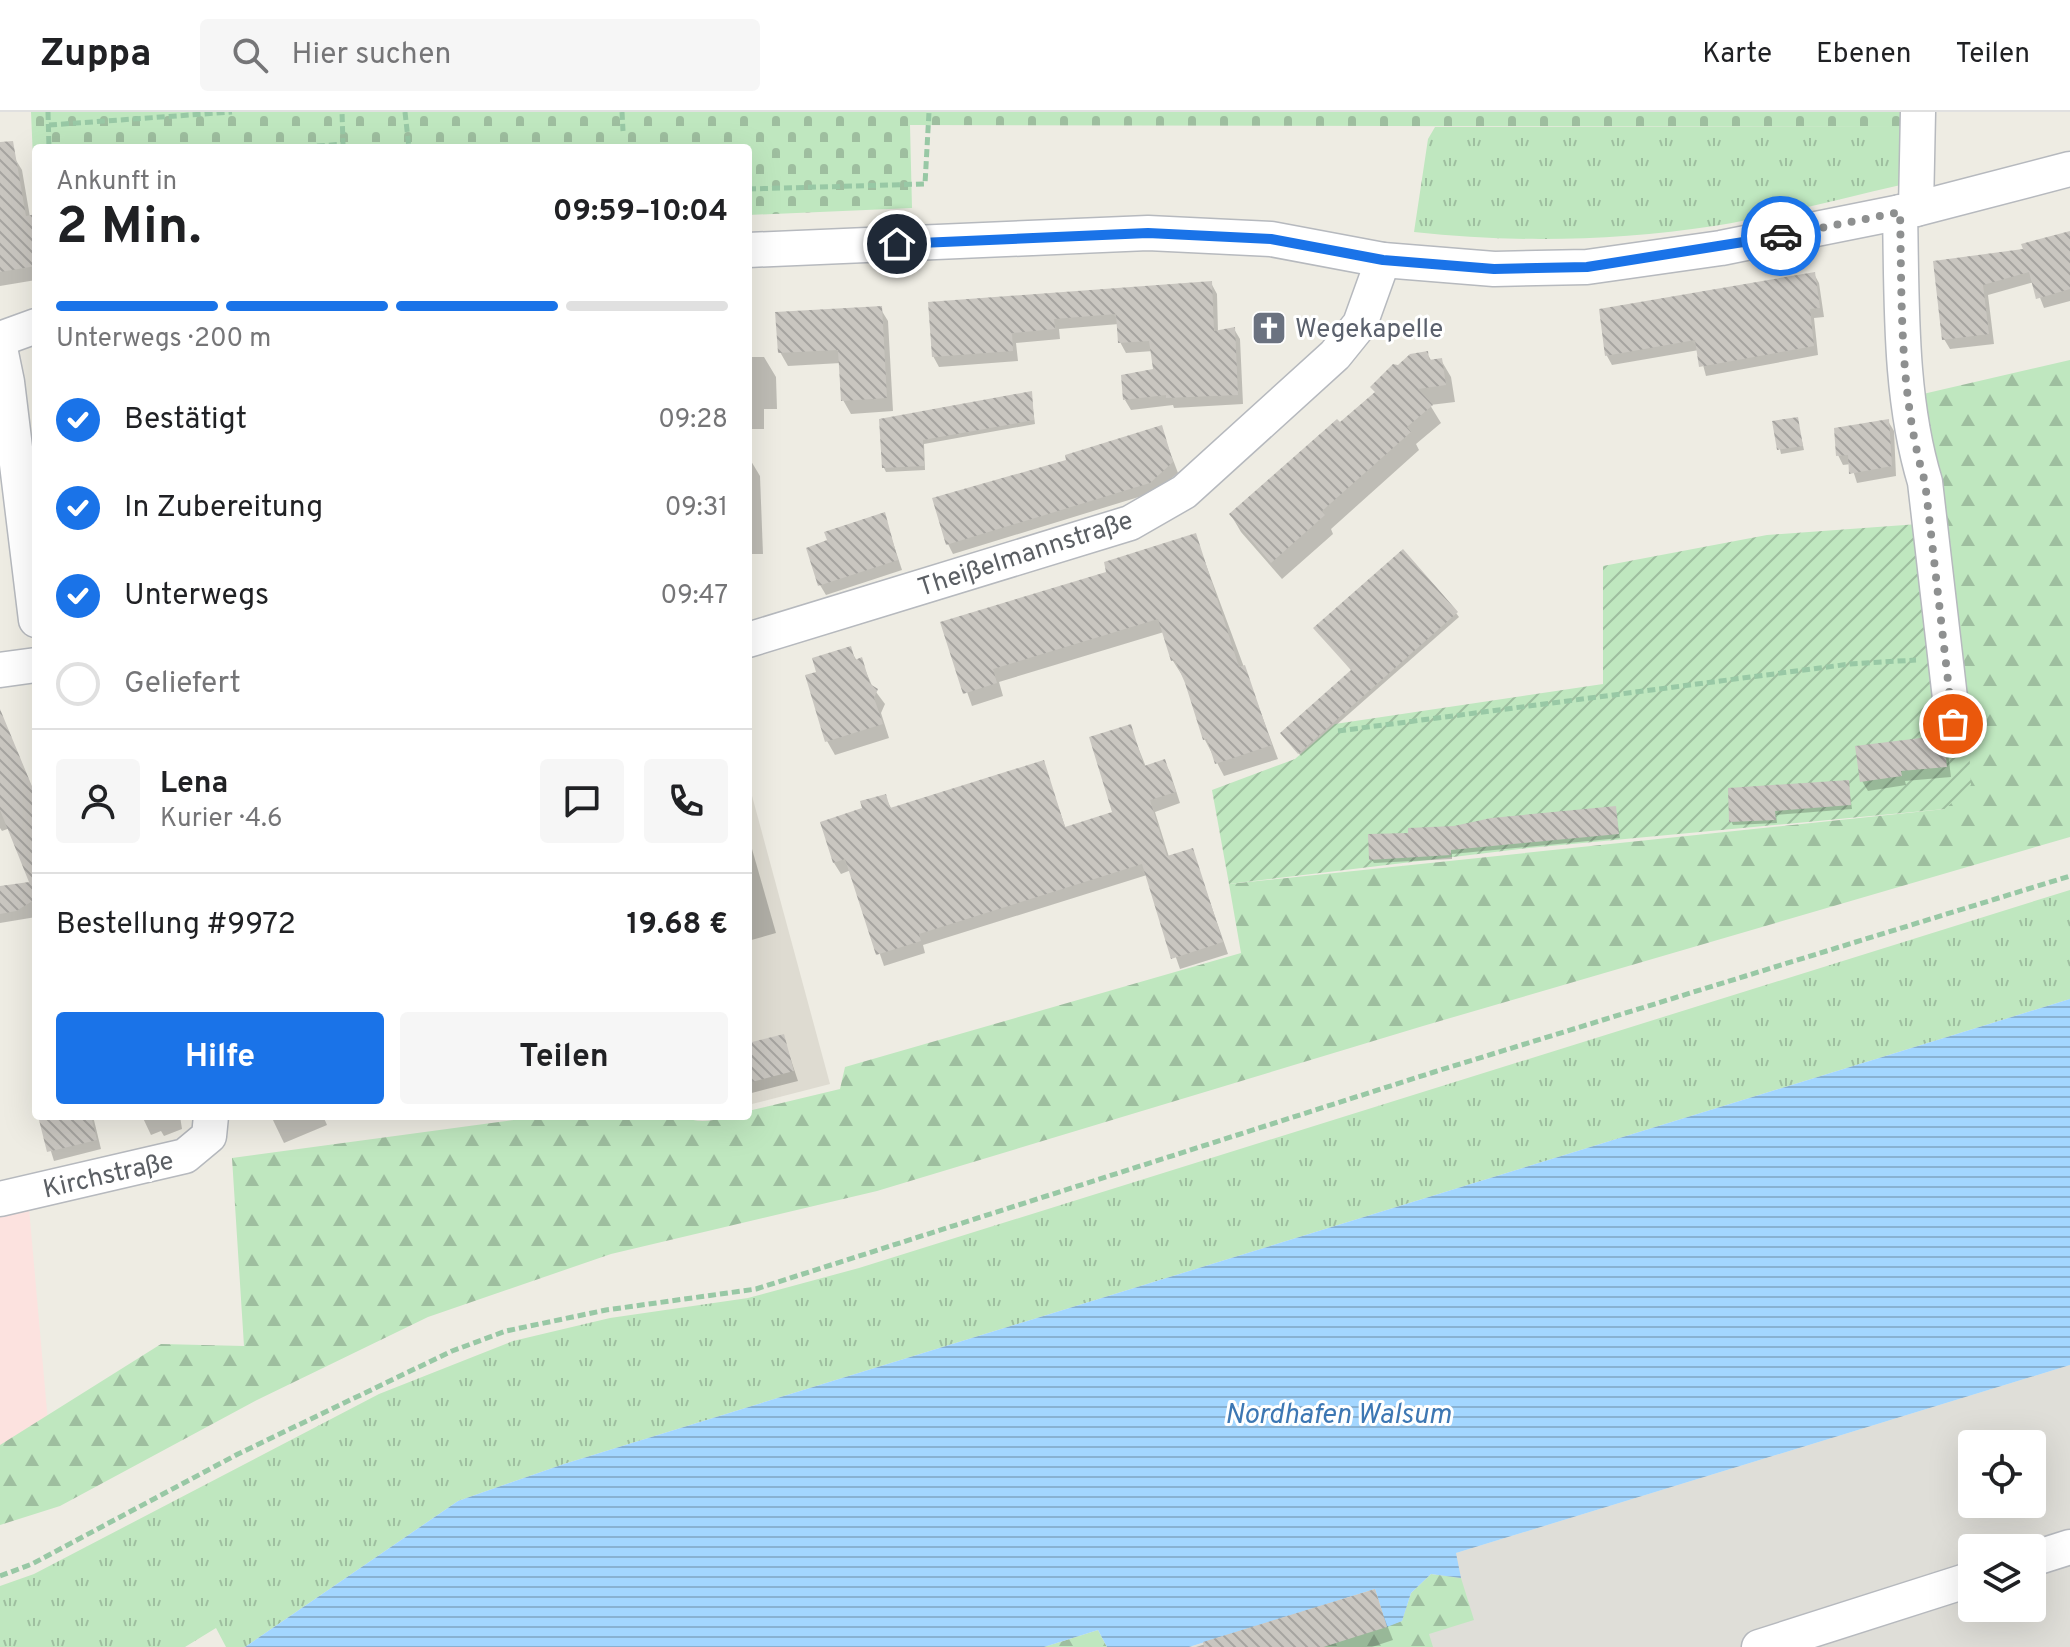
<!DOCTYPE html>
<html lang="de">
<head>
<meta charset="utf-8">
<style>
	body { margin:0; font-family:Overpass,sans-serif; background:#f6f6f6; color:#202124; height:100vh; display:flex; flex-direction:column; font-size:30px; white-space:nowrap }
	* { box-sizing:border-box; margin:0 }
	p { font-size:26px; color:#757577 }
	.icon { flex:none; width:44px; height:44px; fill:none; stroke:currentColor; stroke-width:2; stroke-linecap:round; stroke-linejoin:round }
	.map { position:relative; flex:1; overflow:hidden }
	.drawer { position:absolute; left:32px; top:32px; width:720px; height:976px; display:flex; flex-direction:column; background:#fff; border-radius:8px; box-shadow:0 8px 32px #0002 }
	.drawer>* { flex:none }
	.tools { position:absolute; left:1958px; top:1318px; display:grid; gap:16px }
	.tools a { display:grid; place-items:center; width:88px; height:88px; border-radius:8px; background:#fff; box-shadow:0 8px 32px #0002; font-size:40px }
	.pin { position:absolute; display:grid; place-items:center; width:68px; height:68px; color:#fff; margin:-34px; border:4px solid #fff; border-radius:50%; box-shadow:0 2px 8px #0007 }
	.courier { position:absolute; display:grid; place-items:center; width:80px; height:80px; margin:-40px; border:6px solid #1a73e8; border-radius:50%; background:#fff; color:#222; box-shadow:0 2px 10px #0007 }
	.summary em { font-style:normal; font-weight:700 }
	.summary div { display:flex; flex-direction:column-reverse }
	.summary { display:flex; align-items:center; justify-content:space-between; height:136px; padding:0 24px }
	h1 { font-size:52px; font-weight:700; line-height:60px }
	.bar { display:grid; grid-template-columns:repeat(4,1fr); gap:12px 8px; align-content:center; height:96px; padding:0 24px }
	.bar i { height:10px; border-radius:6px; background:#e0e0e0 }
	.bar .active { background:#1a73e8 }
	.bar p { grid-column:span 4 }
	.line { display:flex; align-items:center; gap:20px; padding:0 24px; border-top:2px solid #e0e0e0 }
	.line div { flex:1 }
	.round { display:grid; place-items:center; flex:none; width:84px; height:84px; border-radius:8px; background:#f6f6f6 }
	ol { padding:0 24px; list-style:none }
	li { display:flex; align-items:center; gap:24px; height:88px }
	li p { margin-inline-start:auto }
	li .icon { padding:8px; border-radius:50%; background:#1a73e8; color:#fff; stroke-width:4 }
	li:last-child { color:#757577 }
	li i { width:44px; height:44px; border:4px solid #e0e0e0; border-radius:50% }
	.action { display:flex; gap:16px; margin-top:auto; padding:16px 24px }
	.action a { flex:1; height:92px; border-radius:8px; background:#1a73e8; color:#fff; font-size:32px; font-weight:700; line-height:92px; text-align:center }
	.action a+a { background:#f6f6f6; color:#202124 }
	header { display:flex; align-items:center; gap:48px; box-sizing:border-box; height:112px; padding:0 40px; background:#fff; border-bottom:2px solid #e0e0e0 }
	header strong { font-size:38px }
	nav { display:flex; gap:44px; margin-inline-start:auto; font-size:28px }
	.search { width:560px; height:72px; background:#f6f6f6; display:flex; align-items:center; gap:20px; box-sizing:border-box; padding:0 28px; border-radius:8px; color:#757577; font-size:30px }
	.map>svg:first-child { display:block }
	.industrial { fill:#dfded8; fill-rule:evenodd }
	.education { fill:#dedbd1 }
	.medical { fill:#fce2df }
	.grass { fill:url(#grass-tufts) }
	.forest { fill:url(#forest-firs) }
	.cemetery { fill:url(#cemetery-stones) }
	.garden { fill:url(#garden-furrows) }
	.water { fill:url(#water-rules) }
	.shadow { fill:#0003 }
	.building { fill:url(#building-back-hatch) }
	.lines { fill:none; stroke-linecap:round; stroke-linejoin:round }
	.minor-casing { stroke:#b6b9be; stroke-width:37 }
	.path { stroke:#98c8a5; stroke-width:5; stroke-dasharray:8 4; stroke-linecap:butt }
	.minor { stroke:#fff; stroke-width:34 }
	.done { stroke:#8e9090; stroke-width:8; stroke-dasharray:0 14.4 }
	.route { stroke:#1a73e8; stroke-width:10 }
	.labels { text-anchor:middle; stroke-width:6; stroke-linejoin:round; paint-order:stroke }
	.worship-label { font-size:26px; fill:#5b616d; stroke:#fff; text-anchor:start }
	.street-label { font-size:26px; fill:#5b5f64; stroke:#fff }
	.water-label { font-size:28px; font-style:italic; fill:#3d77b3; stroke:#fff }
</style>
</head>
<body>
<header>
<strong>Zuppa</strong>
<div class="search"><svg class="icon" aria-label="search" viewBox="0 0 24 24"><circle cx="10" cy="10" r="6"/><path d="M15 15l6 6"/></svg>Hier suchen</div>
<nav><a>Karte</a><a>Ebenen</a><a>Teilen</a></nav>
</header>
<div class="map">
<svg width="2070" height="1535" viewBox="0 0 2070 1535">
	<defs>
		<pattern id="grass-tufts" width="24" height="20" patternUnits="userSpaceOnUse" patternTransform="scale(2)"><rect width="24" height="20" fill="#bfe7bf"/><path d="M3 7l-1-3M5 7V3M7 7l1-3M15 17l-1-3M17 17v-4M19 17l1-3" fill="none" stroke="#9ebe9f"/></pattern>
		<pattern id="forest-firs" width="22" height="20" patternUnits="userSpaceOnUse" patternTransform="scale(2)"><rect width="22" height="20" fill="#bfe7bf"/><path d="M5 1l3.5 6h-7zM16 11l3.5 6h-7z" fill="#9ebe9f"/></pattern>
		<pattern id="cemetery-stones" width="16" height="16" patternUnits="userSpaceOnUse" patternTransform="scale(2)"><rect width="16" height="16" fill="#bfe7bf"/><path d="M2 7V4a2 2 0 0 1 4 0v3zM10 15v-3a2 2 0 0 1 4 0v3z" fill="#9ebe9f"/></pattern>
		<pattern id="garden-furrows" width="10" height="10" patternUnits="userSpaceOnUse" patternTransform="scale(2)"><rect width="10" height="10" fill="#bfe7bf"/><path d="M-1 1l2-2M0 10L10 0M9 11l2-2" fill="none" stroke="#9ebe9f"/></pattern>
		<pattern id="water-rules" width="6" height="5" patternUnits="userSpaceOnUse" patternTransform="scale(2)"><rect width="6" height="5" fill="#a3d6ff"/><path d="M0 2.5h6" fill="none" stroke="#88b1d2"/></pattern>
		<pattern id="building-back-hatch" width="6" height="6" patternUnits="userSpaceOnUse" patternTransform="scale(2)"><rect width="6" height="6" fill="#c9c6c0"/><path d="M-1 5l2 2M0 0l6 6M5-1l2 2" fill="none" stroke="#a6a4a0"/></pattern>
	</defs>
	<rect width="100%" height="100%" fill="#eeece3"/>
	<!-- industrial -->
	<path class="industrial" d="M2070,1253V1535H1189L1375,1477L1388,1514L1456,1441ZM1972,1332H2032V1392H1972ZM1972,1436H2032V1496H1972Z"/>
	<!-- education -->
	<polygon class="education" points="748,669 830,972 748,993"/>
	<!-- medical -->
	<polygon class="medical" points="28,1085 55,1389 0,1404 0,1092"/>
	<!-- grass -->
	<g class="grass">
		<path d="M1435,15H1907L1905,72C1842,86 1778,104 1714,114C1614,129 1514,131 1414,120L1428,27Z"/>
		<polygon points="2070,778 2070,887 564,1352 458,1389 245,1535 226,1535 216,1516 185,1535 0,1535 0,1474 34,1462 379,1282 513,1229 610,1206 748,1186 859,1156"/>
	</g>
	<!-- forest -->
	<g class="forest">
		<path d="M2070,248V725L1423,914L877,1079L611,1142L428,1205L257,1288L60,1394L0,1413V1333L161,1232L244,1234L232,1046L544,1004H680C705,1015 721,1004 748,1004V999L840,977L845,955L1241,841L1229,772L1945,697L1923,282Z"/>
		<polygon points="1431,1462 1461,1466 1474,1508 1429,1522 1433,1535 1323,1535 1402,1509 1411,1481"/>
		<polygon points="1098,1518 1107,1535 1044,1535"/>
	</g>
	<!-- cemetery -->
	<polygon class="cemetery" points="31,0 1907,0 1907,15 910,13 912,96 748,103 748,36 36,36 34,70"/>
	<!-- garden -->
	<polygon class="garden" points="1946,410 1966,579 1971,673 1945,697 1529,736 1229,772 1212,678 1295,647 1335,612 1603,572 1603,454 1767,423"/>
	<!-- water -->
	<polygon class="water" points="2070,887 2070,1253 1456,1441 1461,1466 1431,1462 1411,1481 1402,1509 1387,1515 1375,1477 1189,1535 1107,1535 1098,1518 1044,1535 245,1535 458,1389 564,1352"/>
	<!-- shadow -->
	<g class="shadow">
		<polygon points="14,45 22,58 30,105 36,104 36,168 0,174 0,48"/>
		<polygon points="2070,121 2070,189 2044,196 2034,170 1988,183 1994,232 1950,237 1944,227 1935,150 2025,139"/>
		<polygon points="1814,162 1819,171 1824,205 1814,206 1818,243 1706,264 1699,238 1612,253 1607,244 1601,199"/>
		<polygon points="1211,171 1217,182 1218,220 1234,217 1240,227 1243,292 1174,296 1173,293 1131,298 1125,288 1155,259 1153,239 1126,241 1120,230 1119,212 1059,217 1060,227 1016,231 1018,249 939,255 933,244 930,192"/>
		<polygon points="880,196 888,209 893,299 851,302 843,288 841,251 788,254 780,240"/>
		<polygon points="1427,241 1432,250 1441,248 1451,265 1455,290 1430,293 1441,311 1416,332 1419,338 1331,417 1333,422 1282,467 1241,420 1231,403"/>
		<polygon points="748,245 764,245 776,265 777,297 764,297 764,317 748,317"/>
		<polygon points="1031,281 1035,312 924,332 925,358 886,360 884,356 881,308"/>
		<polygon points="1797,307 1804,338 1781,342 1774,310"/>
		<polygon points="1888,309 1894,319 1896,364 1857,371 1851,352 1843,353 1838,343"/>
		<polygon points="1161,316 1178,361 1155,380 953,442 948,432 1069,349"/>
		<polygon points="748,344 760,364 763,442 748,442"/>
		<polygon points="884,403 902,458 826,483 820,473"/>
		<polygon points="1195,423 1278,647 1224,664 1205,628 1187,571 1173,549 1164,520 999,570 1003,584 972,594 943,512 1109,461"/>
		<polygon points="1456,501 1459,505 1301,644 1285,626"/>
		<polygon points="850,537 857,549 861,548 873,576 885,592 881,601 889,626 835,643 827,629 819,561"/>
		<polygon points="1130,615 1146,655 1164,649 1170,660 1180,691 1155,700 1169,745 1192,738 1228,842 1180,857 1147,763 923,833 925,841 884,854 851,758 841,762 834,751 864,698 885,684 892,698 1043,651 1066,717 1115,702"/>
		<polygon points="12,628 36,685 36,805 0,811 0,776 32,772 10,716 2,719 0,716 0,632"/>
		<polygon points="1942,631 1948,641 1951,665 1905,669 1906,673 1868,679 1862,669"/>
		<polygon points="1848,670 1852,697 1776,703 1777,711 1733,713 1731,709"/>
		<polygon points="1615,697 1620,726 1452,742 1452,747 1374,751 1371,747 1410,722"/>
		<polygon points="748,723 776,821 748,829"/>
		<polygon points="783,924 798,969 748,982 748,933"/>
		<polygon points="40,1004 93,1004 101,1037 54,1049"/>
		<polygon points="142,1004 180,1004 182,1017 164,1024 161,1019 151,1023"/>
		<polygon points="271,1004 323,1004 327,1013 284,1031"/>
		<polygon points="1374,1480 1393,1528 1372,1535 1196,1535"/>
	</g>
	<!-- building -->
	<g class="building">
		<polygon points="13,29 26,104 36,102 36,154 0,160 0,30"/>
		<polygon points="2070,119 2070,177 2036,187 2029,160 1983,173 1989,222 1942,228 1933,149 2023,137 2021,132"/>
		<polygon points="1815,160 1820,196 1810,197 1814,234 1699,255 1695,228 1605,244 1599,197"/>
		<polygon points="1212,169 1214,219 1235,215 1238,283 1166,286 1166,283 1123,288 1121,263 1153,257 1149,229 1118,231 1116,202 1054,207 1055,217 1012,221 1013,239 932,245 928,190"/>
		<polygon points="882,194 887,286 841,289 838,238 778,241 775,200"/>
		<polygon points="1428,239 1429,248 1442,246 1446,273 1418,277 1433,293 1407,315 1411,320 1322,399 1325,403 1271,451 1229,402 1337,307 1340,310 1375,280 1370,275 1393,252 1398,253 1410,242"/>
		<polygon points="1032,279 1034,308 923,328 924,354 882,356 879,307"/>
		<polygon points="1798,305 1803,334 1777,338 1772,309"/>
		<polygon points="1889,307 1892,354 1849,362 1848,343 1836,344 1834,316"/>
		<polygon points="1162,313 1173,350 1150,371 946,433 932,386 1066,348 1065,343"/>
		<polygon points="885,400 898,448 818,474 806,436 827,428 824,420"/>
		<polygon points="1196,421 1239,555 1245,553 1272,633 1215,652 1207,627 1203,628 1185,571 1175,548 1171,549 1158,507 993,557 997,571 963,582 940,510 1106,460 1104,450"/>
		<polygon points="1403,437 1458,500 1298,642 1280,621 1351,558 1313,516"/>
		<polygon points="851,534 855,548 862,545 870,572 878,577 874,586 883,612 825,630 805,563 816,560 812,546"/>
		<polygon points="0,597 36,684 36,787 16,799 0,802 0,774 29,770 0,698"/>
		<polygon points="1131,612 1144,654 1165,647 1176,680 1150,688 1167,744 1193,736 1223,830 1171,847 1142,752 919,822 921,829 876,843 845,747 833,751 820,710 862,696 860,689 886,682 890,696 1044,648 1065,715 1112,700 1089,625"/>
		<polygon points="1937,624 1944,629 1947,655 1901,659 1902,664 1860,670 1855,634"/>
		<polygon points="1849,668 1851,693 1775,699 1776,708 1729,710 1728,676"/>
		<polygon points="1616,694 1619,722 1451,738 1451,743 1369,748 1368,722 1408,721 1408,716 1454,714 1491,706"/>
		<polygon points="784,922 794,959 748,971 748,931"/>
		<polygon points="38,1004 91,1004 97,1028 47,1040"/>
		<polygon points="1375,1477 1387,1515 1323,1535 1204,1535 1203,1530"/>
	</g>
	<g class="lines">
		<!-- minor casing -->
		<g class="minor-casing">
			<g id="minor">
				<polyline points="1916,97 1918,0"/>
				<path d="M1900,100C1902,190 1899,284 1925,370L1953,612"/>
				<polyline points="748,138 1148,121 1271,127 1383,148 1494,157 1587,155 1721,136 1916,97 2070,57"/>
				<polyline points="0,227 36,214"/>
				<polyline points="0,236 7,270 36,508"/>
				<polyline points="748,528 1130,411 1184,380 1335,243 1360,212 1383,148"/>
				<polyline points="0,558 36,553"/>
				<polyline points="0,1087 185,1044 209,1024 211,1004"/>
				<polyline points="2032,1447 2070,1435"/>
				<polyline points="1759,1535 1972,1467"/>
			</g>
		</g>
		<!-- path -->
		<g class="path">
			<polyline points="48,0 49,36"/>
			<polyline points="405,0 409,36"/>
			<polyline points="622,0 623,19"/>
			<polyline points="49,13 232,0"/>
			<polyline points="293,36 343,32 342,0"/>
			<polyline points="748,77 925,72 929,0"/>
			<polyline points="1338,619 1850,552 1916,548"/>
			<polyline points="0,1464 32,1452 238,1342 452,1239 506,1219 606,1198 756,1177 1434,960 2070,764"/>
		</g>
		<!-- minor -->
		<use href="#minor" class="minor"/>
	</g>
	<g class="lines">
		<!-- done -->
		<path class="done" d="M1781,124L1900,100C1902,190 1899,284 1925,370L1953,612"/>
		<!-- route -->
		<polyline class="route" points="897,132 1148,121 1271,127 1383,148 1494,157 1587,155 1781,124"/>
	</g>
	<!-- icons -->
	<defs>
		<g id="church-square" transform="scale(1.8)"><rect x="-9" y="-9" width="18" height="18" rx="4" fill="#6b7280" stroke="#fff"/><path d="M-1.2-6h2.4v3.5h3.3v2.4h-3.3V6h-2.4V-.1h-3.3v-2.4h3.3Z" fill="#fff"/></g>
	</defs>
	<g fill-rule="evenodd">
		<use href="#church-square" x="1269" y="216"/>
	</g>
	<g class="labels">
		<!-- worship labels -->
		<g class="worship-label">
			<text x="1295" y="225">Wegekapelle</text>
		</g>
		<!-- street labels -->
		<g class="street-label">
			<text transform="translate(1025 441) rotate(-18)" y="9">Theißelmannstraße</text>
			<text transform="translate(108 1062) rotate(-13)" y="9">Kirchstraße</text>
		</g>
		<!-- water labels -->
		<g class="water-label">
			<text x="1338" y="1311">Nordhafen Walsum</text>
		</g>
	</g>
</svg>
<div class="tools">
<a><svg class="icon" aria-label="locate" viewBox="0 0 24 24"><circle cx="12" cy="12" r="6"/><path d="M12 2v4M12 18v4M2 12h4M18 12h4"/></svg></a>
<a><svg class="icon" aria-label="layers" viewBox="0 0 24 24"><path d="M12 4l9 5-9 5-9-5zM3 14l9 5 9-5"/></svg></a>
</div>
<div class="pin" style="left:1953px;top:612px;background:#ea580c"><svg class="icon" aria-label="bag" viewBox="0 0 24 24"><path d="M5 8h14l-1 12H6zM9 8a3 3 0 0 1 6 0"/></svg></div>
<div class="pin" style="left:897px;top:132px;background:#1f2937"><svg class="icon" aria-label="home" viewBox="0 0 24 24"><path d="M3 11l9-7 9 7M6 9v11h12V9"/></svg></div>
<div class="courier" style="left:1781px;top:124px"><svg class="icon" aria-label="car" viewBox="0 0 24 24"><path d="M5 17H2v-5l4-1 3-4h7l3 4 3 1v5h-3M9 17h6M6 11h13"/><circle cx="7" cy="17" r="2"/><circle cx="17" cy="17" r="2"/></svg></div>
<section class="drawer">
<div class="summary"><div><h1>2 Min.</h1><p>Ankunft in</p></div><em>09:59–10:04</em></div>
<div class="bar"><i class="active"></i><i class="active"></i><i class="active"></i><i></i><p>Unterwegs · 200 m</p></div>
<ol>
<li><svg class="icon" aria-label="check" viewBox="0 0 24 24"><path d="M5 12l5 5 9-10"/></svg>Bestätigt<p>09:28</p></li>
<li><svg class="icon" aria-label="check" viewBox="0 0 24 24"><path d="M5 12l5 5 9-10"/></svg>In Zubereitung<p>09:31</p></li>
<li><svg class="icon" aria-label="check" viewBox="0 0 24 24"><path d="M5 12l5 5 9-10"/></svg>Unterwegs<p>09:47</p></li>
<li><i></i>Geliefert</li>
</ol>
<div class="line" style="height:144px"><a class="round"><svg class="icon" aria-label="person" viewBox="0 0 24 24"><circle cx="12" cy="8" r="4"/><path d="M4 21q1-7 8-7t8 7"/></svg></a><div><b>Lena</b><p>Kurier · 4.6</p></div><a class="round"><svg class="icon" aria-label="chat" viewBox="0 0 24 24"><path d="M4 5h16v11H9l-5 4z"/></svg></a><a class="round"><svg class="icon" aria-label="phone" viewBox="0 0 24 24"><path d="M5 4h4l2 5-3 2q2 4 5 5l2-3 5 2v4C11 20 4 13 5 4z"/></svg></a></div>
<div class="line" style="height:104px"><div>Bestellung #9972</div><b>19.68 €</b></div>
<div class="action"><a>Hilfe</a><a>Teilen</a></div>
</section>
</div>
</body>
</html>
